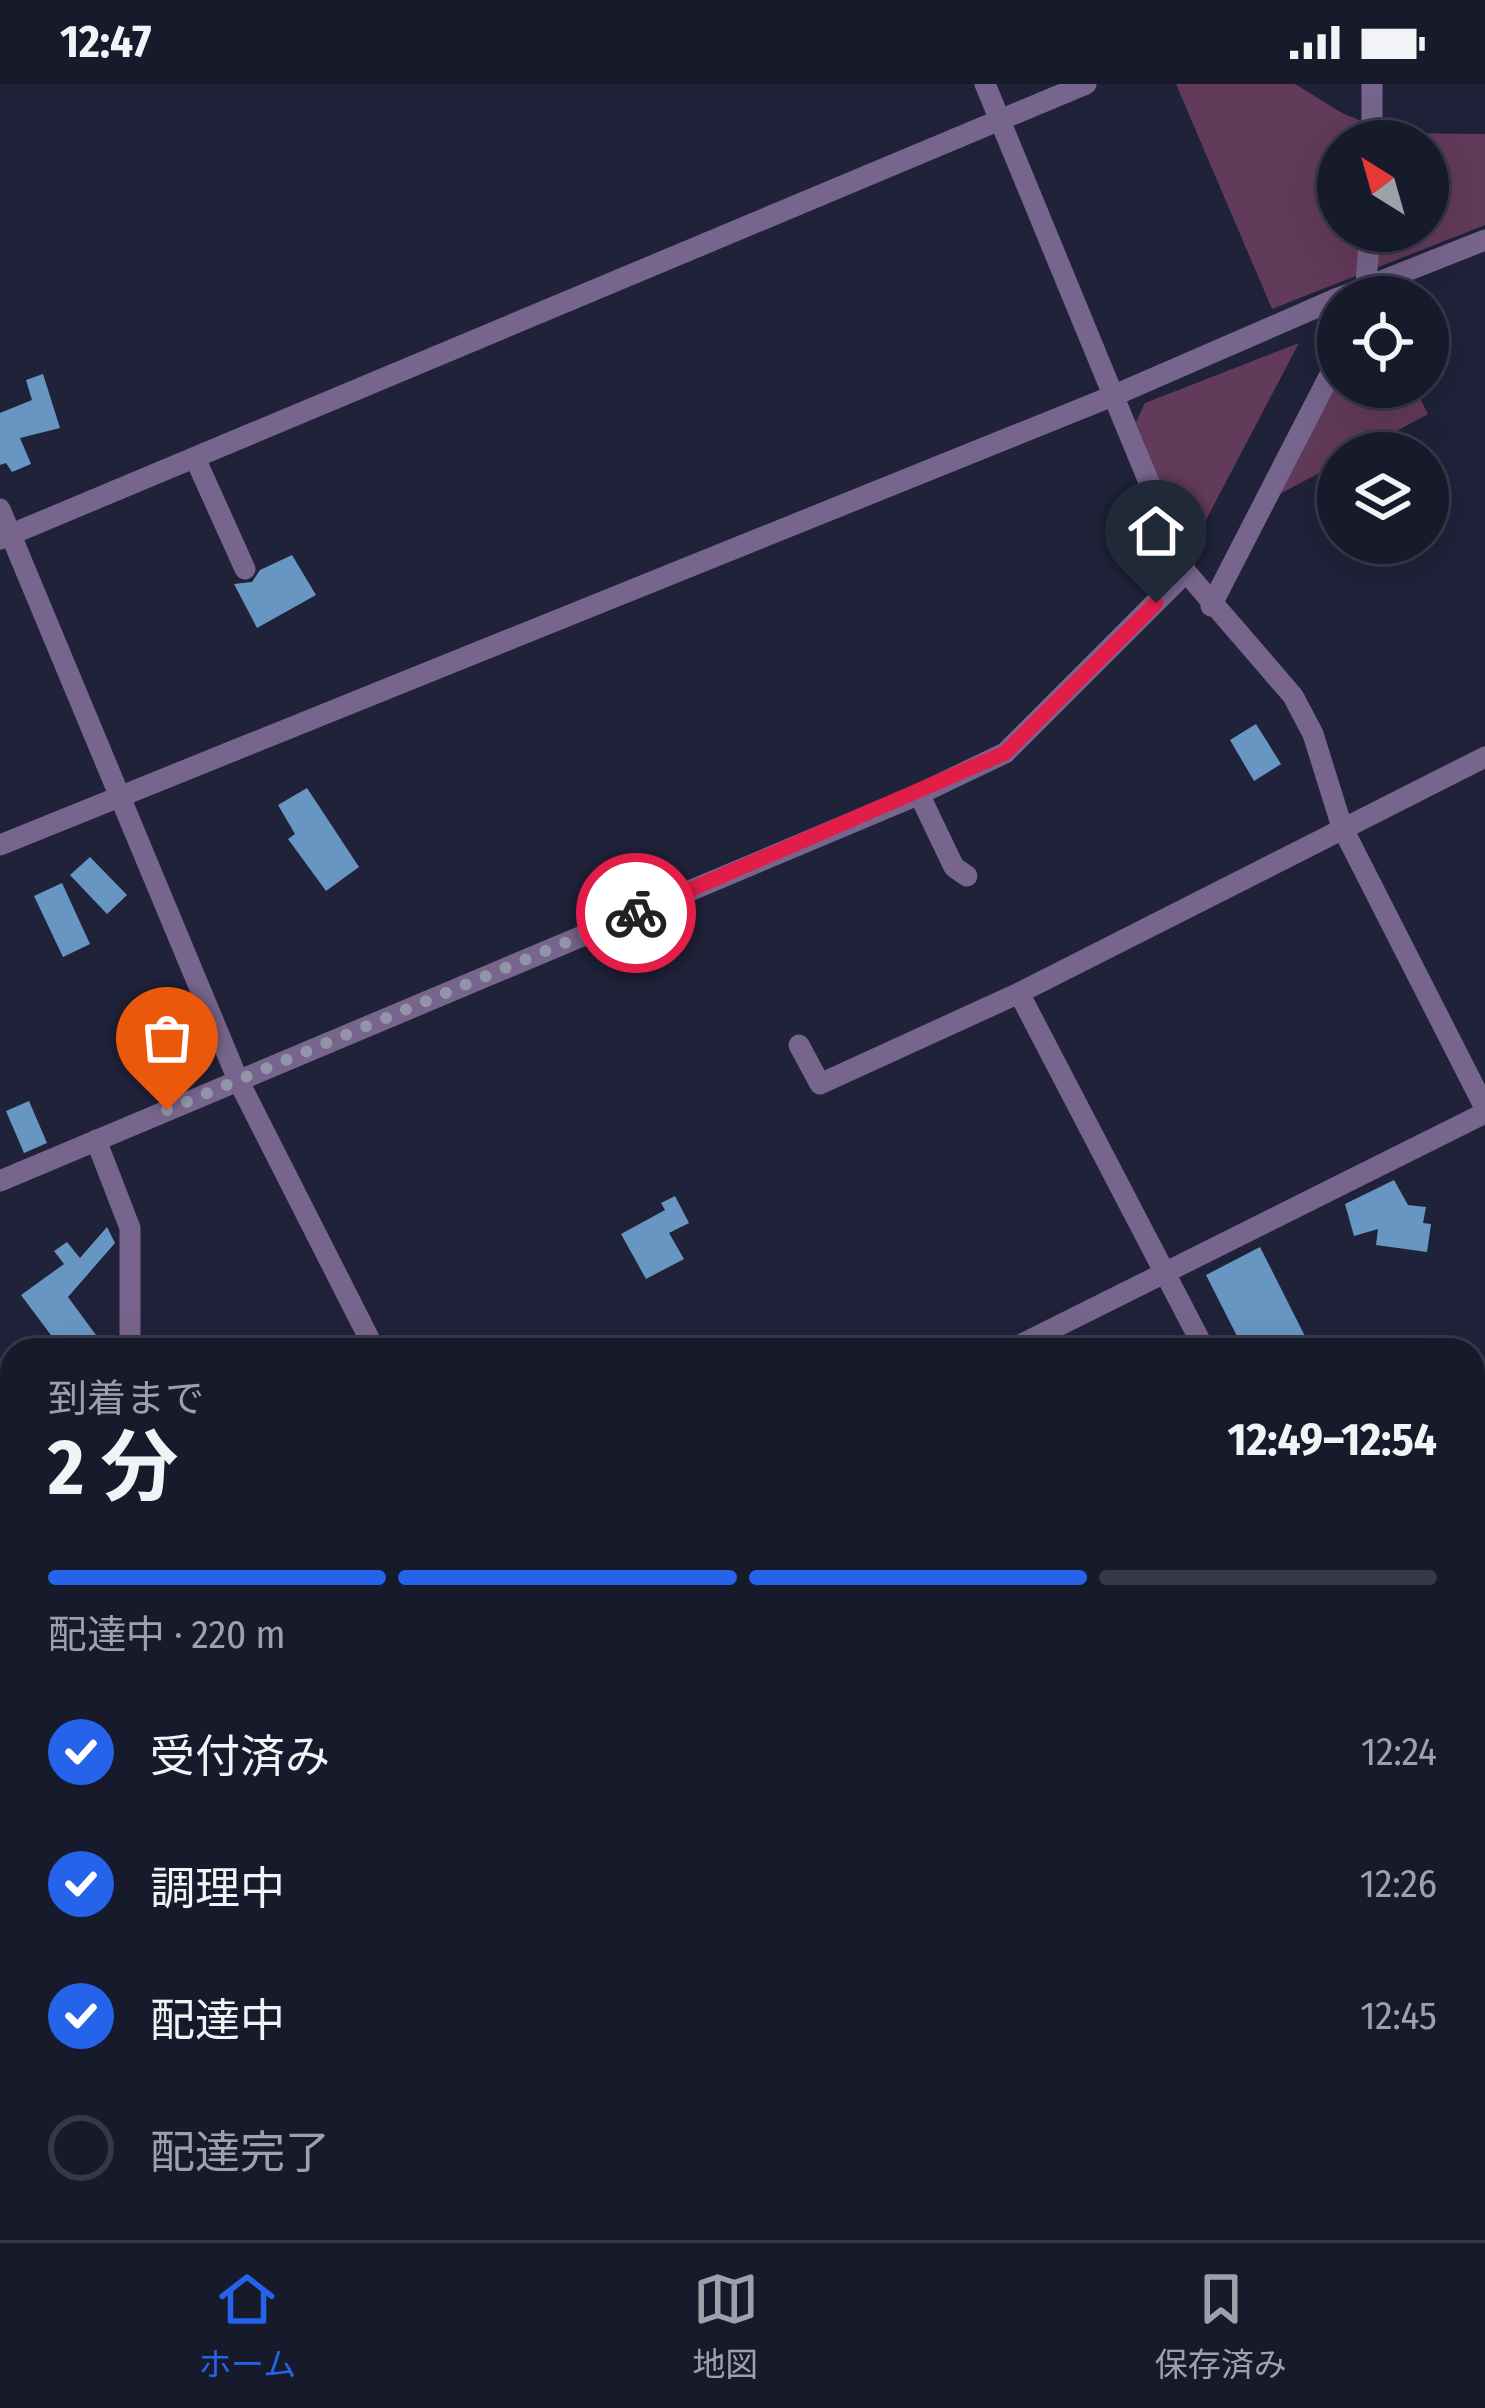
<!DOCTYPE html>
<html lang="ja">
<head>
<meta charset="utf-8">
<style>
	body { margin:0; font-family:"Fira Sans Condensed","Noto Sans JP",sans-serif; background:#242737; color:#f1f3f6; height:100vh; display:flex; flex-direction:column; font-size:45px; white-space:nowrap }
	* { box-sizing:border-box; margin:0 }
	p { font-size:39px; color:#9ea1a9 }
	.icon { flex:none; width:66px; height:66px; fill:none; stroke:currentColor; stroke-width:2; stroke-linecap:round; stroke-linejoin:round }
	.map { position:relative; flex:1; overflow:hidden }
	.details { position:absolute; left:0px; top:1254px; width:1485px; height:903px; display:flex; flex-direction:column; background:#171a2b; border-radius:36px 36px 0 0; box-shadow:0 12px 48px #0002,0 0 0 3px #363847 }
	.details>* { flex:none }
	.needle { width:78px; rotate:323deg }
	.buttons { position:absolute; left:1317px; top:36px; display:grid; gap:24px }
	.buttons a { display:grid; place-items:center; width:132px; height:132px; border-radius:50%; background:#171a2b; box-shadow:0 12px 48px #0002,0 0 0 3px #363847; font-size:60px }
	.pin { position:absolute; display:grid; place-items:center; width:102px; height:102px; color:#fff; margin:-123px -51px; border-radius:50% 50% 50% 0; rotate:-45deg; box-shadow:0 0 12px #0007 }
	.pin .icon { rotate:45deg }
	.courier { position:absolute; display:grid; place-items:center; width:120px; height:120px; margin:-60px; border:9px solid #e11d48; border-radius:50%; background:#fff; color:#222; box-shadow:0 3px 15px #0007 }
	.overview em { font-style:normal; font-weight:700 }
	.overview div { display:flex; flex-direction:column-reverse }
	.overview { display:flex; align-items:center; justify-content:space-between; height:204px; padding:0 48px }
	h1 { font-size:78px; font-weight:700; line-height:90px }
	.bar { display:grid; grid-template-columns:repeat(4,1fr); gap:18px 12px; align-content:center; height:144px; padding:0 48px }
	.bar i { height:15px; border-radius:9px; background:#363847 }
	.bar .selected { background:#2563eb }
	.bar p { grid-column:span 4 }
	ol { padding:0 48px; list-style:none }
	li { display:flex; align-items:center; gap:36px; height:132px }
	li p { margin-inline-start:auto }
	li .icon { padding:12px; border-radius:50%; background:#2563eb; color:#fff; stroke-width:4 }
	li:last-child { color:#9ea1a9 }
	li i { width:66px; height:66px; border:6px solid #363847; border-radius:50% }
	.status { display:flex; justify-content:space-between; align-items:center; height:84px; padding:0 60px; background:#171a2b; direction:ltr }
	.status svg { height:33px; fill:currentColor }
	.tabs { display:flex; justify-content:space-around; align-items:center; height:168px; border-top:3px solid #363847; background:#171a2b; font-size:33px; color:#9ea1a9 }
	.tabs a { display:grid; justify-items:center; gap:6px }
	.tabs .selected { color:#2563eb }
	.map>svg:first-child { display:block }
	.green { fill:#623a5a; fill-rule:evenodd }
	.building { fill:#6896c3 }
	.lines { fill:none; stroke-linecap:round; stroke-linejoin:round }
	.minor { stroke:#78658d; stroke-width:21 }
	.major { stroke:#cea5f8; stroke-width:27 }
	.done { stroke:#9295a7; stroke-width:12; stroke-dasharray:0 21.6 }
	.route { stroke:#e11d48; stroke-width:15 }
</style>
</head>
<body>
<div class="status"><b>12:47</b><svg viewBox="0 0 49 12"><path d="M0 12V9h3v3zM5 12V6h3v6zM10 12V3h3v9zM15 12V0h3v12zM26 1h20v11H26zM47 4h2v5h-2z"/></svg></div>
<div class="map">
<svg width="1485" height="2156" viewBox="0 0 1485 2156">
	<rect width="100%" height="100%" fill="#1f2239"/>
	<!-- green -->
	<g class="green">
		<path d="M1176,0H1295L1342,29L1390,49L1485,50V141L1272,225ZM1338,57H1428V147H1338Z"/>
		<polygon points="1299,259 1188,470 1136,338 1145,319"/>
		<polygon points="1338,298 1338,303 1414,303 1428,330 1356,369 1338,369 1338,379 1276,412"/>
	</g>
	<!-- building -->
	<g class="building">
		<polygon points="43,290 60,344 20,354 31,380 12,388 6,379 0,381 0,329 32,316 26,296"/>
		<polygon points="292,471 316,511 257,544 234,500 252,498 260,486"/>
		<polygon points="1256,640 1281,680 1254,697 1230,656"/>
		<polygon points="307,704 359,783 326,807 288,755 295,750 278,721"/>
		<polygon points="90,773 127,811 107,830 70,791"/>
		<polygon points="62,799 90,860 63,873 34,812"/>
		<polygon points="159,945 174,976 147,990 132,958"/>
		<polygon points="29,1017 47,1059 24,1069 6,1027"/>
		<polygon points="1394,1096 1408,1121 1426,1123 1423,1139 1431,1140 1427,1168 1376,1161 1378,1145 1354,1152 1345,1120"/>
		<polygon points="675,1112 689,1139 669,1149 684,1175 646,1195 621,1150 665,1126 661,1119"/>
		<polygon points="107,1143 115,1159 68,1213 96,1251 76,1266 62,1266 21,1211 64,1180 54,1167 67,1158 80,1174"/>
		<polygon points="1260,1163 1312,1266 1244,1266 1206,1191"/>
	</g>
	<g class="lines">
		<!-- minor -->
		<g class="minor">
			<polyline points="985,0 1186,488 1293,612 1313,650 1342,743 1485,1024"/>
			<polyline points="1372,0 1372,57"/>
			<polyline points="1365,212 1370,147"/>
			<polyline points="1341,213 1485,156"/>
			<polyline points="195,374 245,485"/>
			<polyline points="0,425 238,996 375,1266"/>
			<polyline points="0,455 1086,0"/>
			<polyline points="1211,522 1338,275"/>
			<polyline points="919,710 954,783 967,792"/>
			<polyline points="0,761 1115,311 1338,214"/>
			<polyline points="1019,909 1205,1266"/>
			<polyline points="799,961 820,1000 1019,909 1485,673"/>
			<polyline points="96,1056 130,1144 130,1266"/>
			<polyline points="0,1097 915,712 1005,669 1186,488"/>
			<polyline points="1010,1266 1485,1029"/>
			<polyline points="0,1548 12,1576"/>
			<polyline points="1473,1646 1485,1640"/>
			<polyline points="0,1754 12,1736"/>
			<polyline points="1473,1817 1485,1841"/>
			<polyline points="1473,2018 1484,2079"/>
			<polyline points="229,2145 232,2156"/>
			<polyline points="817,2145 823,2156"/>
			<polyline points="598,2156 620,2145"/>
			<polyline points="1331,2156 1352,2145"/>
		</g>
		<!-- major -->
		<g class="major">
			<polyline points="1473,1390 1485,1384"/>
			<polyline points="0,2149 12,2145"/>
		</g>
	</g>
	<g class="lines">
		<!-- done -->
		<polyline class="done" points="167,1026 636,829"/>
		<!-- route -->
		<polyline class="route" points="636,829 1005,669 1156,519"/>
	</g>
</svg>
<div class="buttons">
<a><svg class="needle" viewBox="-14 -14 28 28"><path d="M0-13l5 13h-10z" fill="#e53935"/><path d="M0 13l5-13h-10z" fill="#9ea1a9"/></svg></a>
<a><svg class="icon" aria-label="locate" viewBox="0 0 24 24"><circle cx="12" cy="12" r="6"/><path d="M12 2v4M12 18v4M2 12h4M18 12h4"/></svg></a>
<a><svg class="icon" aria-label="layers" viewBox="0 0 24 24"><path d="M12 4l9 5-9 5-9-5zM3 14l9 5 9-5"/></svg></a>
</div>
<div class="pin" style="left:167px;top:1026px;background:#ea580c"><svg class="icon" aria-label="bag" viewBox="0 0 24 24"><path d="M5 8h14l-1 12H6zM9 8a3 3 0 0 1 6 0"/></svg></div>
<div class="pin" style="left:1156px;top:519px;background:#1f2937"><svg class="icon" aria-label="home" viewBox="0 0 24 24"><path d="M3 11l9-7 9 7M6 9v11h12V9"/></svg></div>
<div class="courier" style="left:636px;top:829px"><svg class="icon" aria-label="bike" viewBox="0 0 24 24"><circle cx="6" cy="16" r="4"/><circle cx="18" cy="16" r="4"/><path d="M6 16l4-8h5l3 8M10 8l3 8H6M13 5h3"/></svg></div>
<section class="details">
<div class="overview"><div><h1>2 分</h1><p>到着まで</p></div><em>12:49–12:54</em></div>
<div class="bar"><i class="selected"></i><i class="selected"></i><i class="selected"></i><i></i><p>配達中 · 220 m</p></div>
<ol>
<li><svg class="icon" aria-label="check" viewBox="0 0 24 24"><path d="M5 12l5 5 9-10"/></svg>受付済み<p>12:24</p></li>
<li><svg class="icon" aria-label="check" viewBox="0 0 24 24"><path d="M5 12l5 5 9-10"/></svg>調理中<p>12:26</p></li>
<li><svg class="icon" aria-label="check" viewBox="0 0 24 24"><path d="M5 12l5 5 9-10"/></svg>配達中<p>12:45</p></li>
<li><i></i>配達完了</li>
</ol>
</section>
</div>
<nav class="tabs">
<a class="selected"><svg class="icon" aria-label="home" viewBox="0 0 24 24"><path d="M3 11l9-7 9 7M6 9v11h12V9"/></svg>ホーム</a>
<a><svg class="icon" aria-label="map" viewBox="0 0 24 24"><path d="M3 6l6-2 6 2 6-2v14l-6 2-6-2-6 2zM9 4v14M15 6v14"/></svg>地図</a>
<a><svg class="icon" aria-label="saved" viewBox="0 0 24 24"><path d="M7 4h10v16l-5-4-5 4z"/></svg>保存済み</a>
</nav>
</body>
</html>
